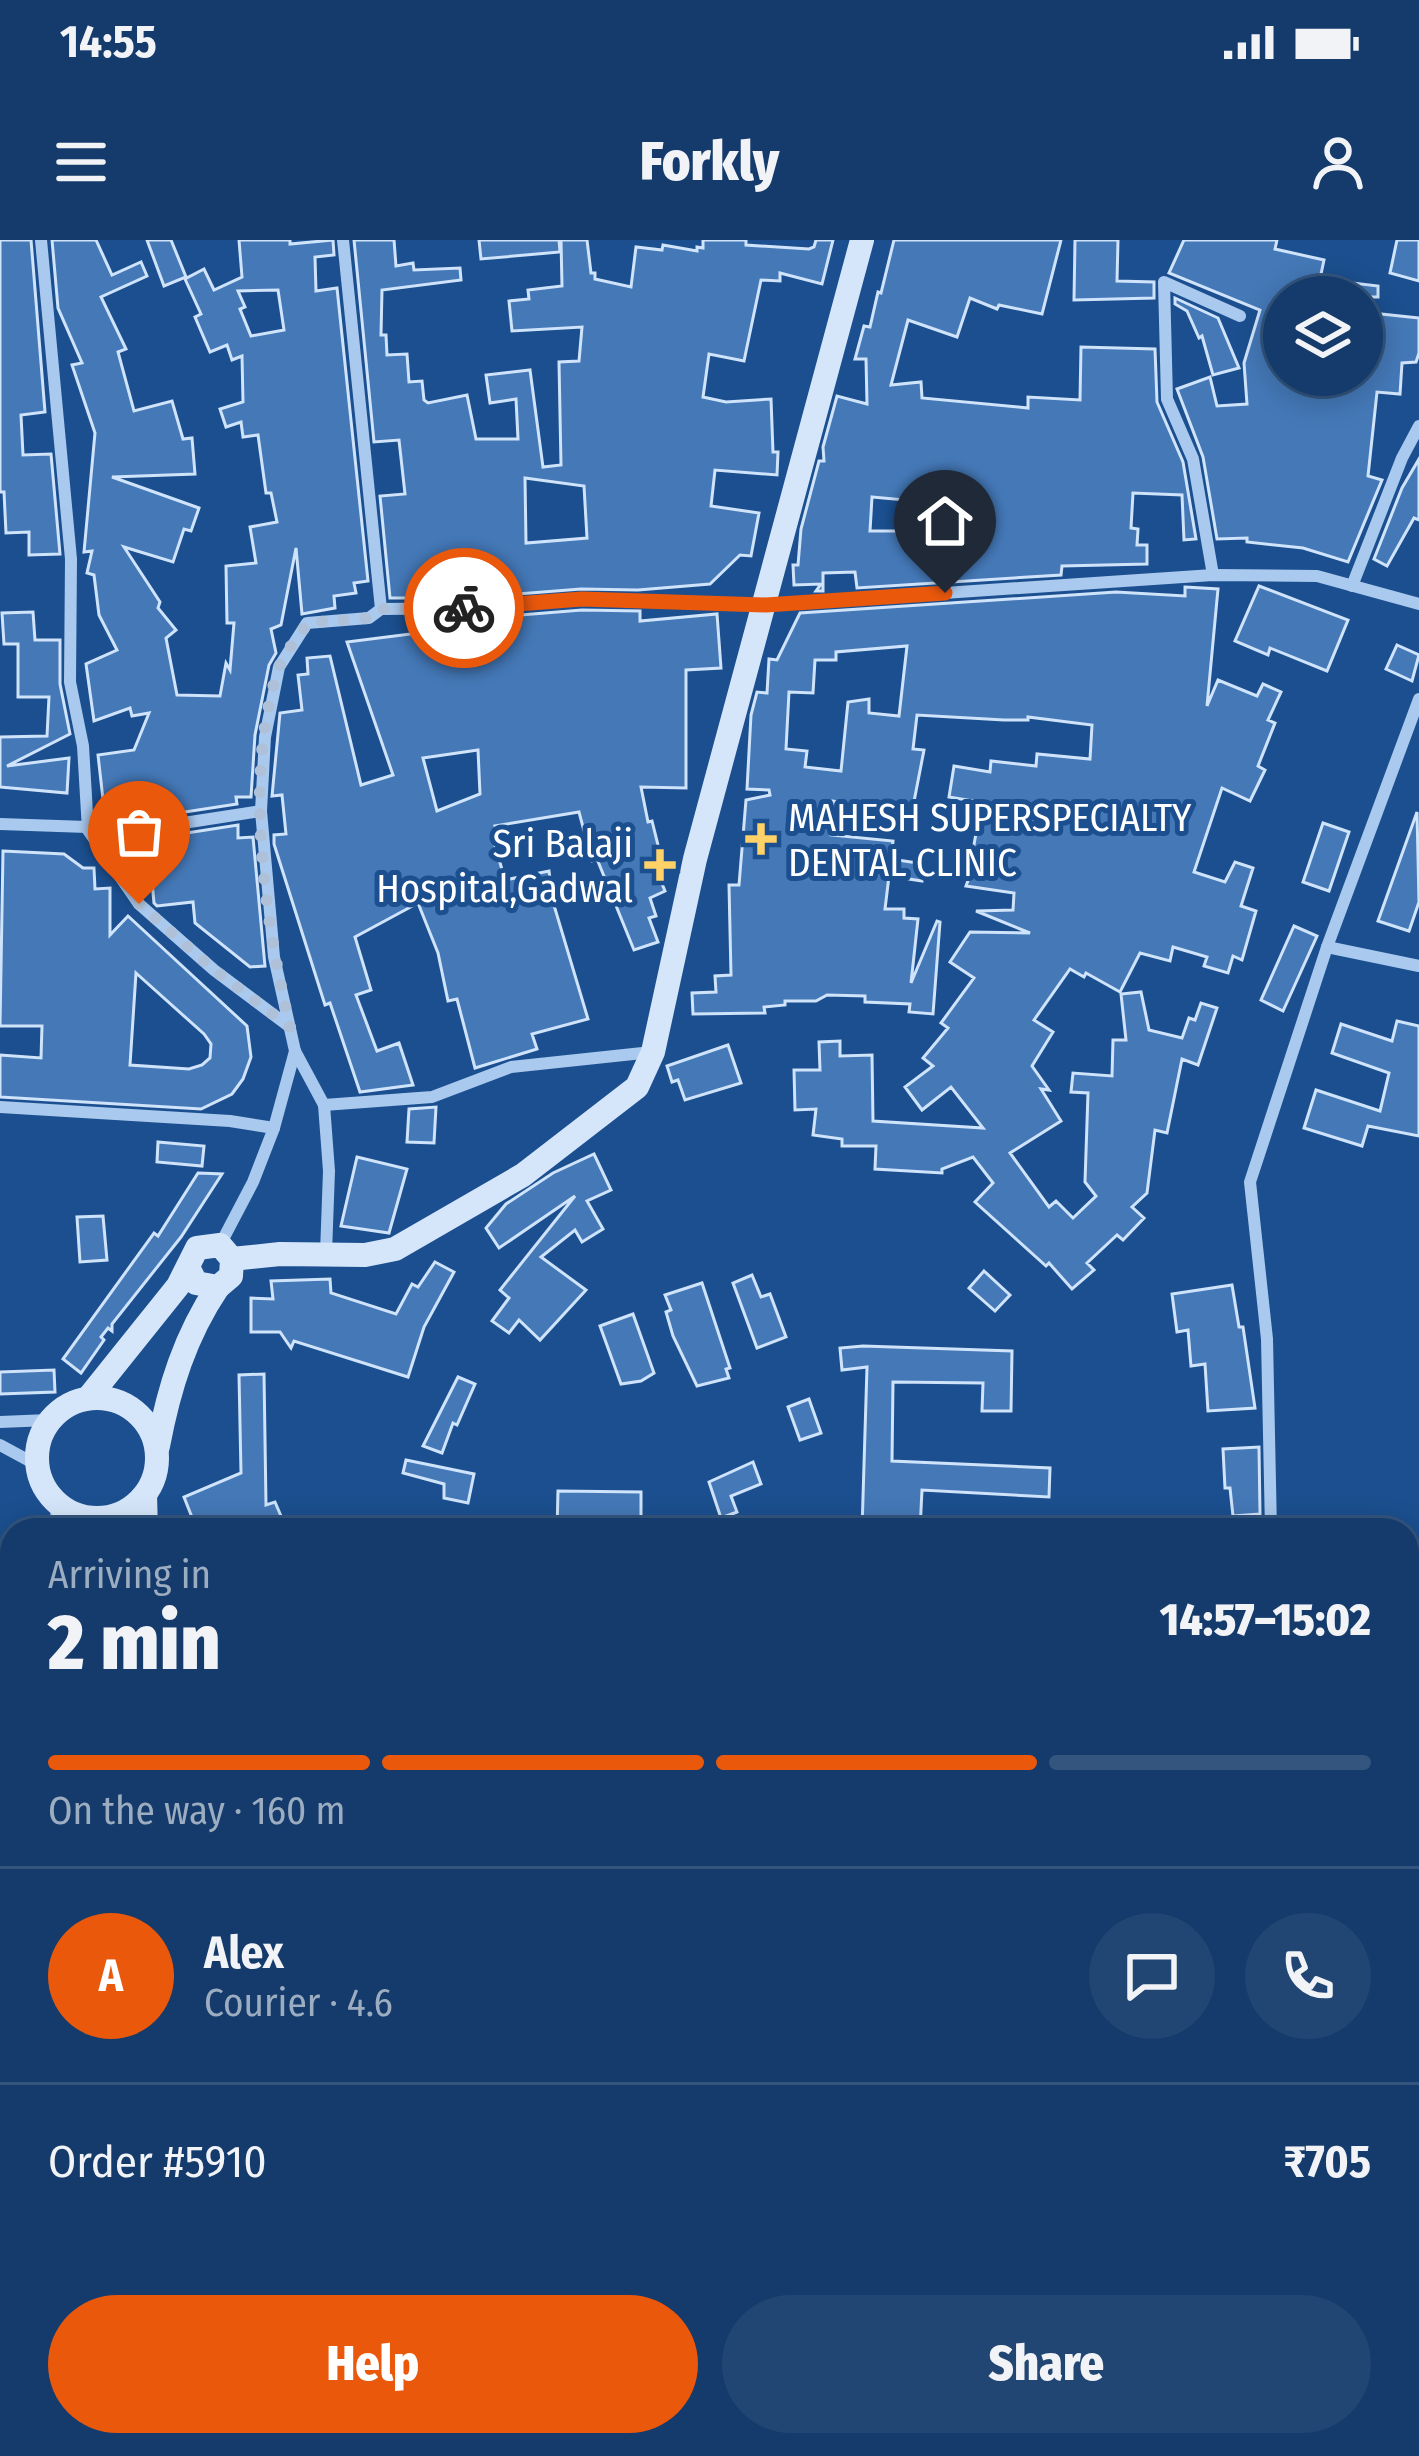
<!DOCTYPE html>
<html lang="en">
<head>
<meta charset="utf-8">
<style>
	body { margin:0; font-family:"Fira Sans Condensed",sans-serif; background:#214673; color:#f1f3f6; height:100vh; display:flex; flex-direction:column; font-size:45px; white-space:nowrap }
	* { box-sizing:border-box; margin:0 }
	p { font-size:39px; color:#9dadc1 }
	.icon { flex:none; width:66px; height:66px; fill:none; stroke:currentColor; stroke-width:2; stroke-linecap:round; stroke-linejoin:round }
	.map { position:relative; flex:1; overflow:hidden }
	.details { position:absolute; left:0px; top:1278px; width:1419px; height:939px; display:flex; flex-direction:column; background:#143b6b; border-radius:36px 36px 0 0; box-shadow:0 6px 30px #0003,0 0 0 3px #33557e }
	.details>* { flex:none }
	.fabs { position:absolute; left:1263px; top:36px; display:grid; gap:24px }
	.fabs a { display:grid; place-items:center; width:120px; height:120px; border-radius:50%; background:#143b6b; box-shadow:0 6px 30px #0003,0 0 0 3px #33557e; font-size:60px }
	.pin { position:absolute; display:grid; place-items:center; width:102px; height:102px; color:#fff; margin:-123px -51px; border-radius:50% 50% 50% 0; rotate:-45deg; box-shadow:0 0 12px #0007 }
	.pin .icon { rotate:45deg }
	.courier { position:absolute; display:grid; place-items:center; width:120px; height:120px; margin:-60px; border:9px solid #ea580c; border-radius:50%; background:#fff; color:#222; box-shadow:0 3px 15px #0007 }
	.headline em { font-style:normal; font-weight:800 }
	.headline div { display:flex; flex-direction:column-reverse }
	.headline { display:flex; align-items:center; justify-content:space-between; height:204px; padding:0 48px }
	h1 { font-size:78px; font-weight:800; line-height:90px }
	.bar { display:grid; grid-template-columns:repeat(4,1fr); gap:18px 12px; align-content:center; height:144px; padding:0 48px }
	.bar i { height:15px; border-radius:9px; background:#33557e }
	.bar .on { background:#ea580c }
	.bar p { grid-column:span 4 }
	.line { display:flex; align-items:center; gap:30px; padding:0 48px; border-top:3px solid #33557e }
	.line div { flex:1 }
	.round { display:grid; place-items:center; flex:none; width:126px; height:126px; border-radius:63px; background:#214673 }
	.cta { display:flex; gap:24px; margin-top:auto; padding:24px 48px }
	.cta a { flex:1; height:138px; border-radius:72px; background:#ea580c; color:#fff; font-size:48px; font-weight:800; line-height:138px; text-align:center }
	.cta a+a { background:#214673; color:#f1f3f6 }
	.status { display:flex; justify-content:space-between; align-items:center; height:84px; padding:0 60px; background:#143b6b; direction:ltr }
	.status svg { height:33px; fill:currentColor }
	header { display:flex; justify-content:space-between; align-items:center; height:156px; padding:0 48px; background:#143b6b; font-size:54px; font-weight:800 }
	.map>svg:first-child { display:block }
	.building { fill:#4478b7; stroke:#cfe3fa; stroke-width:3; fill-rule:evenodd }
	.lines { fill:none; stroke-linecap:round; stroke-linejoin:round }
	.service { stroke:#a9c9ee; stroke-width:9 }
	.minor { stroke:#a9c9ee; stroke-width:12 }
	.secondary { stroke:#d6e6fa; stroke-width:24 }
	.done { stroke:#afc1d8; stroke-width:12; stroke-dasharray:0 21.6 }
	.route { stroke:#ea580c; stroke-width:15 }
	.poi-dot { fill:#ffd166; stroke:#1b4f8f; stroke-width:4.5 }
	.labels { text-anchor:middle; stroke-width:10; stroke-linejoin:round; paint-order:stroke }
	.poi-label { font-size:39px; fill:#fff; stroke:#1b4f8f; text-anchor:start }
</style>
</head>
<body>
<div class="status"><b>14:55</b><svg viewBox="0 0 49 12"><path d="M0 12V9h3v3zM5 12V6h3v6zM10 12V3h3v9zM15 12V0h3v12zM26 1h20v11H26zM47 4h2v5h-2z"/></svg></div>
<header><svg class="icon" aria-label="menu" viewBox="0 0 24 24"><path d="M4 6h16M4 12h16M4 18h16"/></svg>Forkly<svg class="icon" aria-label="person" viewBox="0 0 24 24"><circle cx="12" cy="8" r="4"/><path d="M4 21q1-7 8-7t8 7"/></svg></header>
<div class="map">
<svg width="1419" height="2216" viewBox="0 0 1419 2216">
	<rect width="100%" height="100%" fill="#1b4f8f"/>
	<!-- building -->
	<g class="building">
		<polygon points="0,0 31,0 45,172 21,175 23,215 51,214 60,314 29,315 29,292 6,293 4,252 0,252"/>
		<path d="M52,0H96L112,35L141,22L147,36L101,57L126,109L118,112L134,171L172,161L183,199L192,198L195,234L112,237L199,268L191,291L184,289L173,322L124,307L160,362L158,368L176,390L166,398L177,455L220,456L226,423L230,430L234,383H227L226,326L256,323L250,287L277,282L271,253H266L258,195L243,197L241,182L226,187L220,169L243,162L242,116L232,120L227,105L210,112L195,77L201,74L185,39L204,29L214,50L242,37L239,0H290V4L333,0L334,15L315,17L316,51L337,48L368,341L354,343L356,353L334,356L335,368L302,374L296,308L281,385L271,389L276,413L269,425L255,495L251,557H236L237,564L146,578L105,577L98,515L134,510L149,473L132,476L130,468L94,481L86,424L117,410L99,375L94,335L87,333L92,311L84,312L95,193L72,125L82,123L58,68ZM278,50L284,90L251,96L240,69L245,67L238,51Z"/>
		<polygon points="147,0 171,0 186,37 164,46"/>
		<path d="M354,0H394L396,26L413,23L414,30L460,28L461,40L382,50L381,95H386L387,115L407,114L409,142L422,141L424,160L428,163L467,155L476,199H518L516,159L490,163L486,135L530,130L543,227L561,225L559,122L579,121L582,87L512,91L509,61L529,59L528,50L562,46L561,0H587L591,33H595V39L631,47L636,7L662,10L663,5L697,11V7L703,8V0H746V5L809,9L814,7L816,0H833L822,44L780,33V41L761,40L744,121L709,114L703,157L726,162L771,159L773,212H778L777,235L715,230L711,266L759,273L751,316L740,315L710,344L638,350L581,349L481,357V351L448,358H390L380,256L405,254L399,200L374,202ZM525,238L584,246L587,298L526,303Z"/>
		<polygon points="479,0 559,0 560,12 481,19"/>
		<path d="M894,0H1061L1042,74L999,65L997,69L970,58L957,97L908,80L891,145L921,142L922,158L1028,168V157L1080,160L1081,107L1155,109L1157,162L1183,222L1196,299L1184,300L1182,255L1133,253L1131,288L1138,289L1137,305H1147V324L1062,326L1061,335L857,348L855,332L823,333V351H816L821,344L794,345L793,325H798L801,289L819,221H824L823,207L837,156L867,164L866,119H855L864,86L870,87L878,52L881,53ZM872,257L906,260L904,291H870Z"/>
		<polygon points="1075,0 1118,0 1117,41 1154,42 1154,58 1074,60"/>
		<polygon points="1184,0 1277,0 1275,9 1324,20 1320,39 1378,46 1378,57 1284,57 1279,85 1284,87 1284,135 1363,135 1362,72 1419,78 1419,113 1416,122 1402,123 1400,154 1377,152 1368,236 1382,240 1348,322 1303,308 1247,302 1247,298 1217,299 1203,217 1177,149 1210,137 1217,166 1247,164 1244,123 1260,70 1169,33"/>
		<polygon points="1397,0 1419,0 1419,41 1390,33"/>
		<polygon points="1175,58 1218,78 1239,128 1213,135 1202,96 1199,98 1187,71 1175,64"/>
		<polygon points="1419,219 1419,280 1414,278 1387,326 1374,319 1402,248"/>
		<polygon points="1259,346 1348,380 1327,431 1270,408 1268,415 1235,401"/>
		<path d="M1185,347L1218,349L1207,466L1218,440L1257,456L1263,444L1281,452L1268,480L1275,483L1258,526L1265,530L1250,561L1222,548L1194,632L1225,642L1235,622L1253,628L1241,666L1256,671L1242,720L1233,716L1228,733L1204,726L1207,717L1173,707L1170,721L1140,713L1120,752L1086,733L1084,737L1070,729L1034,780L1053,792L1032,826L1049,850L1041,849L1061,881L1010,913L1049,967L1056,961L1073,978L1096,956L1085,942L1088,853L1071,852L1073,833L1112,836L1113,800H1126L1121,754L1141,752L1149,790L1182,798L1189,778L1195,780L1201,763L1217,768L1198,825L1182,819L1167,893L1155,890L1147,953L1132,967L1144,978L1123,1000L1117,995L1087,1023L1094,1030L1072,1049L1049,1023L1046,1026L975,962L993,943L973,917L942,929V933L875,929L876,906H842V899L813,895L816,869L795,870L794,830H820L819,802L840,801V816L872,815L873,881L983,888L951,847L922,870L905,847L933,826L923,818L948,788L941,783L974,738L950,722L970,692L1030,693L976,671L1013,670L1014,653L966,646L979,611L973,610L977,588L968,586L973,561L949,557L954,526L990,532L991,521L1036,526L1037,514L1090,519L1092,485L1028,477V480H1004L917,475L913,509L924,510L911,577L833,561L831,595L893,601L891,619L924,624L922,641L889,636L885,669H904V678L918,679L911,743L937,681L940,682L933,774L909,772L910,764L865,762V756L827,755L816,761H785V765L764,767L765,773L693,774L692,753L716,752L715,736L731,735L729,645H739L746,560L770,555L769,550L747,549L751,475L757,452L767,453L769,419L777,420L800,373L1116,352L1185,356ZM907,406L899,476L869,473V459L848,462L841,531L805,527L807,511L786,509L789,452L813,453L815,420H836V412Z"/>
		<path d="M582,370L640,371V381L717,374L721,428L686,430V548L641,547L648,582L652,581L659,609L662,608L671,629L658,634L665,651L650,658L656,676L649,678L658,702L634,710L597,619L592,621L579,572L495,586L500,600L494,602L505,640L549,631L553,662L588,779L532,794L537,809L475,828L457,759L448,761L438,713L418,663L355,697L371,750L356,755L377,811L399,803L413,845L360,852L330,763L325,765L274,604V595L286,594L282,555L272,556L280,473L302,470L298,435L308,434L307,418L330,416L361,545L393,535L347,402L482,385V378ZM478,510L480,554L437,571L423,518Z"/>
		<polygon points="33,372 35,400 60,400 60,444 70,494 7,526 69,518 67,553 0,547 0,497 47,496 49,457 18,457 18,404 4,404 2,373"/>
		<polygon points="1397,405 1419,415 1412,441 1386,429"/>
		<polygon points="1417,572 1419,662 1409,691 1378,681"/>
		<polygon points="1323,583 1349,592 1329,651 1303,642"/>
		<polygon points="238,585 238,598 253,597 265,726 250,727 195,683 193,662 157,666 154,663 148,599"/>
		<path d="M3,611L64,614L83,628H94L95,649L110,648V695L128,676L247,786L251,817L243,839L232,854L201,869L0,857V815L41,818L42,786H0ZM136,733L204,794L211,804L210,818L202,825L189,829L130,825Z"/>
		<polygon points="1294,686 1317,696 1283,771 1261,760"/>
		<polygon points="1397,781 1419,786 1419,896 1368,886 1362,906 1304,888 1316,850 1380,871 1389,833 1332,813 1341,784 1392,801"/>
		<polygon points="728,805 741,843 685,860 678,840 672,842 667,826"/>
		<polygon points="436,867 434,903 407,902 409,869"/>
		<polygon points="158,902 204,906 202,926 157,922"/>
		<polygon points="594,914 611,950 587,961 603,989 582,1002 575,990 541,1017 586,1050 540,1100 519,1080 509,1093 492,1081 509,1058 500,1050 575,956 499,1008 486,988 506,964 553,933"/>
		<polygon points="357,917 407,929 389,993 341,986"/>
		<polygon points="198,933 222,934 181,997 112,1084 112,1091 108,1088 101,1097 104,1100 81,1133 63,1119 154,993 158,996"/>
		<polygon points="103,976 107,1020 80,1022 77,977"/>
		<polygon points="435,1022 454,1032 424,1087 408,1137 294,1101 291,1108 280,1092 251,1092 251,1058 273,1059 271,1041 330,1039 331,1053 396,1074 412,1044 418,1047"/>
		<polygon points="984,1031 1010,1055 995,1071 969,1048"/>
		<polygon points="752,1035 761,1057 770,1054 786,1097 757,1108 733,1043"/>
		<polygon points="702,1043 730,1128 726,1129 729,1138 697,1146 673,1096 666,1072 671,1070 665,1055"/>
		<polygon points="1232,1045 1239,1087 1243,1087 1255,1168 1208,1171 1205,1124 1191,1126 1188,1090 1177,1092 1172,1054"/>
		<polygon points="633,1074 654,1133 641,1141 621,1144 600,1086"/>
		<polygon points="863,1106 1012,1111 1011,1171 982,1171 983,1143 893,1142 892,1221 1050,1228 1049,1257 922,1250 920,1290 862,1290 867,1127 842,1130 840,1108"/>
		<polygon points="54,1130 55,1152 0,1154 0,1132"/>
		<polygon points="264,1134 266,1265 275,1262 287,1290 263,1290 258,1277 225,1290 197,1290 184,1257 241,1233 239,1135"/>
		<polygon points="458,1137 475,1144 457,1185 453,1183 442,1213 423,1206"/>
		<polygon points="809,1159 821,1193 800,1200 788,1167"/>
		<polygon points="1259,1207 1260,1274 1233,1276 1230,1248 1225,1248 1223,1209"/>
		<polygon points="406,1220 474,1234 468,1263 444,1258 444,1244 403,1233"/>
		<polygon points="753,1222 761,1244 731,1256 737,1272 721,1278 709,1242"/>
		<polygon points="558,1251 641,1252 641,1290 557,1290"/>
	</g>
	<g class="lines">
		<!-- service -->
		<g class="service">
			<polyline points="721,2205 731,2216"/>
			<polyline points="414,2216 415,2205"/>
		</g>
		<!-- minor -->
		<g class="minor">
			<polyline points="41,0 71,319 70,442 83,506 88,590 139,664 214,730 290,787"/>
			<polyline points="343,0 381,369"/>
			<polyline points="1213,335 1193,219 1167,159 1164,42 1240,76"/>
			<polyline points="1352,346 1402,218 1419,186"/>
			<polyline points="261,571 265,497 279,427 307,383 369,378 381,369 481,368 582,359 766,365 1213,335 1317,336 1419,364"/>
			<polyline points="0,584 145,589 261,571 274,717 295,811 274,888"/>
			<polyline points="1327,707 1419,726"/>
			<polyline points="295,811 324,865 432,857 511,827 652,812"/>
			<polyline points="324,865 329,931 326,1013"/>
			<polyline points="0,867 230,881 274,888 253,942 220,1005"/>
			<polyline points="0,1182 49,1180"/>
			<polyline points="0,1205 37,1225"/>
			<polyline points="52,1290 59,1266"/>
			<polyline points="1271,1290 1267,1099 1250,942 1327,707 1419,459"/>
			<polyline points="0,1592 12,1591"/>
			<polyline points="0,1733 12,1733"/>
			<polyline points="0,1875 12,1874"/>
			<polyline points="1407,2145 1419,2146"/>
			<polyline points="63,2205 63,2216"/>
			<polyline points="276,2205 278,2216"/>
			<polyline points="1046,2205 1075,2216"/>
			<polyline points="1281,2205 1282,2216"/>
		</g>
		<!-- secondary -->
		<g class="secondary">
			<polyline points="232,1019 280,1014 365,1015 395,1009 523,935 637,847 653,812 695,619 862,0"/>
			<polyline points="89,1157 178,1046 197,1008 220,1005 232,1019 231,1036 218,1047 196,1043 189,1029"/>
			<circle cx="97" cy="1218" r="60"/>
			<path d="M158,1206C169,1148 185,1096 218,1047"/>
			<polyline points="145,1255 146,1290"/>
			<polyline points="915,2205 919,2216"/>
			<polyline points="940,2205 944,2216"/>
		</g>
	</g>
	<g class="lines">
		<!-- done -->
		<path class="done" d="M139,664L214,730L290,787C265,680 243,537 278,430C283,414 298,397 308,383L369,378L381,369L464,368"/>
		<!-- route -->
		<polyline class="route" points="464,368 582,359 766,365 945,353"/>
	</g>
	<!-- markers -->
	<g class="poi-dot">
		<path d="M755 581h12v12h12v12h-12v12h-12v-12h-12v-12h12z"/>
		<path d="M654 607h12v12h12v12h-12v12h-12v-12h-12v-12h12z"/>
	</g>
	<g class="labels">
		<!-- poi labels -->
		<g class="poi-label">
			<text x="788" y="591">MAHESH SUPERSPECIALTY<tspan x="788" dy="45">DENTAL CLINIC</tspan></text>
			<text x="633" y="617" text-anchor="end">Sri Balaji<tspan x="633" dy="45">Hospital,Gadwal</tspan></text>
		</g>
	</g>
</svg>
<div class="fabs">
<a><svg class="icon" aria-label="layers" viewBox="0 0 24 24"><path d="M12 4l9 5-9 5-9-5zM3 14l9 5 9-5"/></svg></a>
</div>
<div class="pin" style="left:139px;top:664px;background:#ea580c"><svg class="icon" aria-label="bag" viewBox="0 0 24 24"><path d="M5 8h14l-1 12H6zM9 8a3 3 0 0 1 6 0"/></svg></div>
<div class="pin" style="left:945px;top:353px;background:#1f2937"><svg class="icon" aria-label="home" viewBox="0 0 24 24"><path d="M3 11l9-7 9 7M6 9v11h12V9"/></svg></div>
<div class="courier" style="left:464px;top:368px"><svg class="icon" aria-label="bike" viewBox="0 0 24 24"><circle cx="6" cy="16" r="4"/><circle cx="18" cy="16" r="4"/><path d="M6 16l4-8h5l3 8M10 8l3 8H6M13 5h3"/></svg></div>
<section class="details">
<div class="headline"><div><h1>2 min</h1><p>Arriving in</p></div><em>14:57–15:02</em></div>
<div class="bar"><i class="on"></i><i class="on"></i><i class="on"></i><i></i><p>On the way · 160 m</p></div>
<div class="line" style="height:216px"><b class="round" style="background:#ea580c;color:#fff">A</b><div><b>Alex</b><p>Courier · 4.6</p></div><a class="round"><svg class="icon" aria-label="chat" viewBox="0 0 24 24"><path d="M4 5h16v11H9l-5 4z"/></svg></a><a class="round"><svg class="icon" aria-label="phone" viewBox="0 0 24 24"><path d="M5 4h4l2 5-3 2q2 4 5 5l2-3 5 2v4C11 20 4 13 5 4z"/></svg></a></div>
<div class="line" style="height:156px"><div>Order #5910</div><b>₹705</b></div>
<div class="cta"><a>Help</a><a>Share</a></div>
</section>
</div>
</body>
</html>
